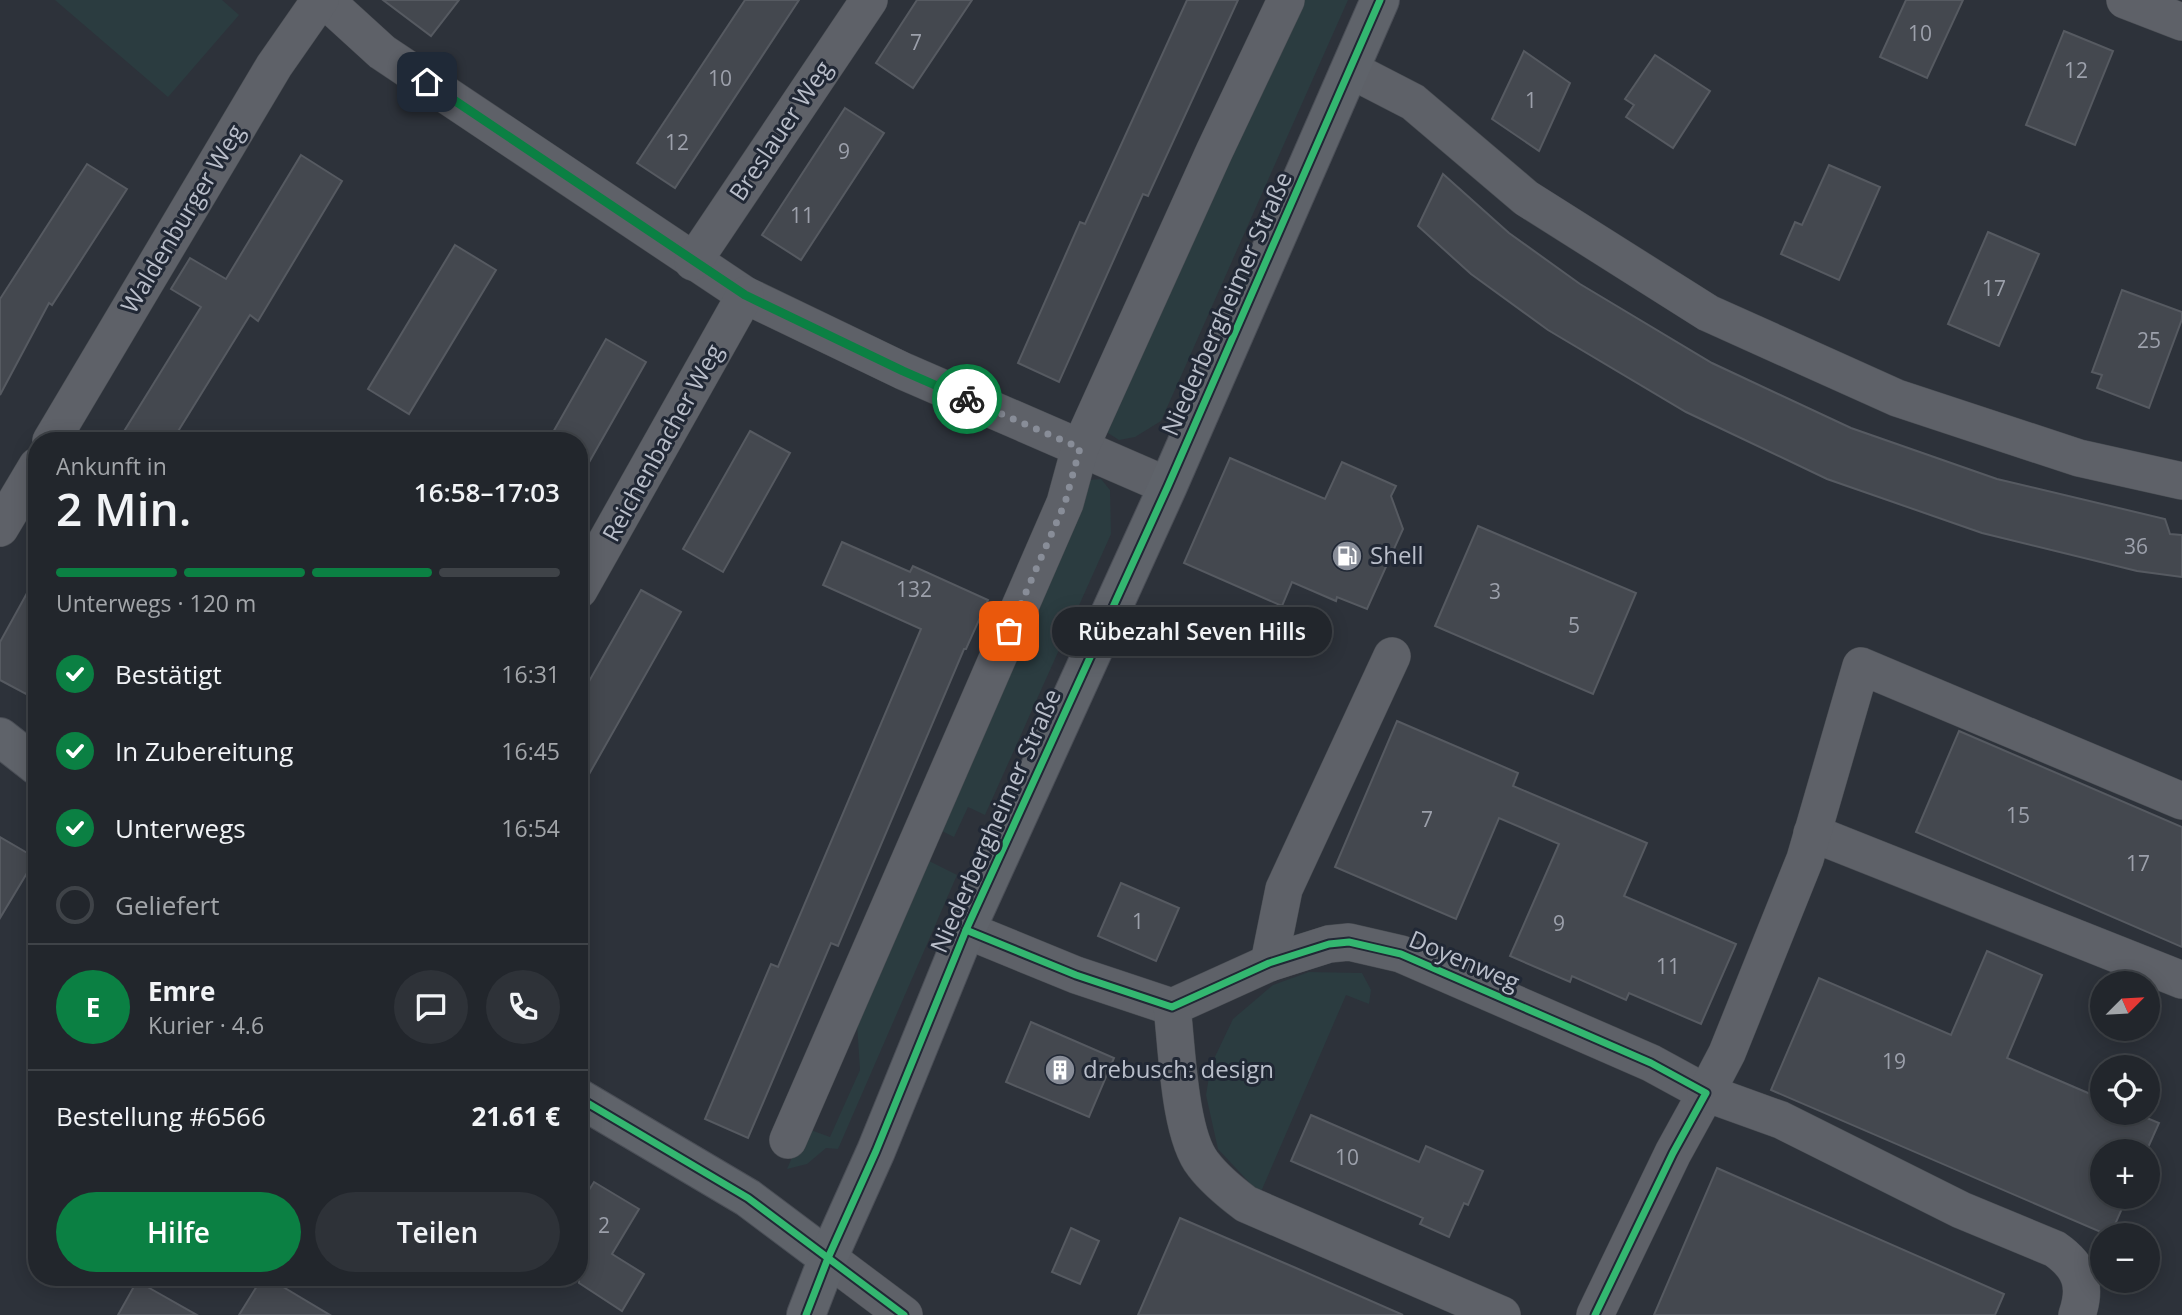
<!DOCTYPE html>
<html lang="de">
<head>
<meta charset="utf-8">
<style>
	body { margin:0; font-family:"Open Sans",sans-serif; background:#2e3238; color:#f1f3f6; height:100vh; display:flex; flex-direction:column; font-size:26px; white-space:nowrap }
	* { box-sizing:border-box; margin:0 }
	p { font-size:23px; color:#a2a5a9 }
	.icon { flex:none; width:38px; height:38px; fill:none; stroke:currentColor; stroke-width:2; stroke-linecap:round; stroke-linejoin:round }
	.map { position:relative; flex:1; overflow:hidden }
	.drawer { position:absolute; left:28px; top:432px; width:560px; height:854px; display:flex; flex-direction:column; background:#22262c; border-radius:28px; box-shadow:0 4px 18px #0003,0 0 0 2px #3f4348 }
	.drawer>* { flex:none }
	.needle { width:46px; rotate:66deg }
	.fabs { position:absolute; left:2090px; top:971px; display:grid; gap:14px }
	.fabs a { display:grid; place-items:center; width:70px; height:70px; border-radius:50%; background:#22262c; box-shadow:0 4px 18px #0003,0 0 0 2px #3f4348; font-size:35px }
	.pin { position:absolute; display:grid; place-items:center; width:60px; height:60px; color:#fff; margin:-30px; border-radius:14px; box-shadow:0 4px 10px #0006 }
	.courier { position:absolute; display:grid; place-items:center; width:70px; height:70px; margin:-35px; border:5px solid #0b8043; border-radius:50%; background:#fff; color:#222; box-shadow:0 2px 9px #0007 }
	.bubble { position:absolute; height:49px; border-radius:24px; background:#22262c; box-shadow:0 4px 18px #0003,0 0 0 2px #3f4348; font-size:23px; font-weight:600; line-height:49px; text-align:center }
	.overview em { font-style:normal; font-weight:600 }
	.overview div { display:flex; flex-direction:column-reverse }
	.overview { display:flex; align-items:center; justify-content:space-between; height:119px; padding:0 28px }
	h1 { font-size:46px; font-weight:600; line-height:52px }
	.bar { display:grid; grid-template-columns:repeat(4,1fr); gap:10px 7px; align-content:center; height:84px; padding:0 28px }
	.bar i { height:9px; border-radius:5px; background:#3f4348 }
	.bar .current { background:#0b8043 }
	.bar p { grid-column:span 4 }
	.line { display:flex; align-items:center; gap:18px; padding:0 28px; border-top:2px solid #3f4348 }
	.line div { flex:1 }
	.round { display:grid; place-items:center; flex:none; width:74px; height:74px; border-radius:37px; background:#2e3238 }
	ol { padding:0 28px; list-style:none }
	li { display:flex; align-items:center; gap:21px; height:77px }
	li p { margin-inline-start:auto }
	li .icon { padding:7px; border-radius:50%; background:#0b8043; color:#fff; stroke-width:4 }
	li:last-child { color:#a2a5a9 }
	li i { width:38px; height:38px; border:4px solid #3f4348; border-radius:50% }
	.button { display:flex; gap:14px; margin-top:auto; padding:14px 28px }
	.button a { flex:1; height:80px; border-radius:42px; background:#0b8043; color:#fff; font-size:28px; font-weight:600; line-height:80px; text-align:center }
	.button a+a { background:#2e3238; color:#f1f3f6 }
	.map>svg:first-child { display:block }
	.green { fill:#2b3c40 }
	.building { fill:#44484f; stroke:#565a61; stroke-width:2 }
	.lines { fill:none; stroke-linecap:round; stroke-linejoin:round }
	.minor-casing { stroke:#494d53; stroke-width:38 }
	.major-casing { stroke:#4b4f57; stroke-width:40 }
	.minor { stroke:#5e6168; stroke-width:37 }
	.major { stroke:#5f636a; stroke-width:38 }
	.cycleway-casing { stroke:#212835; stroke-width:11 }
	.cycleway { stroke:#33b770; stroke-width:7 }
	.done { stroke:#888d98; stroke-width:7; stroke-dasharray:0 12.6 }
	.route { stroke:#0b8043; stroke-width:9 }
	.labels { text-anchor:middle; stroke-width:6; stroke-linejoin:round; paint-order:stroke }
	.number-label { font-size:21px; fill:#9ca0ab }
	.street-label { font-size:24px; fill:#b9beca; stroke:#212835 }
	.poi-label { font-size:24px; fill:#b9beca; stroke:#212835; text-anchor:start }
</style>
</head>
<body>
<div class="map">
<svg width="2182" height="1315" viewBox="0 0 2182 1315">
	<rect width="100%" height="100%" fill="#2d323a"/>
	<!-- green -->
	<g class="green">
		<polygon points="55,0 222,0 239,15 168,97"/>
		<polygon points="1300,0 1348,0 1161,421 1135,437 1119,440 1108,433 1109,418"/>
		<polygon points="1101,479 1110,490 1111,534 985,815 968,807 954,837 936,828 1089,480"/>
		<polygon points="923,858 957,875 838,1149 826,1148 807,1164 787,1169 805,1128 830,1137 860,1070 857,1023"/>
		<polygon points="1309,972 1362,973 1371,990 1369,1004 1346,995 1260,1194 1218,1149 1206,1095 1211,1065 1233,1019 1273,985"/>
	</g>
	<!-- building -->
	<g class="building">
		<polygon points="383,0 459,0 431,36"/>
		<polygon points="745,0 799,0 675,188 637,163"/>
		<polygon points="917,0 972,0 913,88 876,63"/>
		<polygon points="1187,0 1238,0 1148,196 1143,194 1059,382 1018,363 1080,222 1085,224"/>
		<polygon points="1906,0 1963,0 1927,78 1880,57"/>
		<polygon points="2064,31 2113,51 2075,145 2026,125"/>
		<polygon points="1524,51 1570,83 1539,151 1492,119"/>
		<polygon points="1655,55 1710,91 1673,148 1626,117 1634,105 1625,99"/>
		<polygon points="845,108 884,133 801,260 762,235"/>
		<polygon points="301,155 342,181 258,321 250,315 172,441 118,441 201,307 171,289 190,258 226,279"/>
		<polygon points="87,164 127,189 52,305 49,303 0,395 0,299"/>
		<polygon points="1829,165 1880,187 1839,280 1781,254 1795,222 1802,225"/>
		<polygon points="1443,174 1509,233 1580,284 1712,363 1851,428 1997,479 2165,519 2170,534 2182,535 2182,577 2137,571 1982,533 1827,479 1686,412 1548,330 1471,274 1418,226"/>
		<polygon points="1988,232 2039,254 1999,346 1948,324"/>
		<polygon points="455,245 496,270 409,414 368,389"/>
		<polygon points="2122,290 2182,312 2182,319 2149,408 2097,388 2102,375 2092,372"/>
		<polygon points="606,339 646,362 579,480 579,441 548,441"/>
		<polygon points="750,431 790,453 723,572 683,549"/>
		<polygon points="1230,458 1325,499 1342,462 1396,486 1391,496 1403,529 1367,609 1337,597 1336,601 1292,582 1282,606 1184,563"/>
		<polygon points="1478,526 1636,593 1593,694 1435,626"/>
		<polygon points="842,542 910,572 913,566 988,600 966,649 964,649 838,946 831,943 748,1138 705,1119 771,964 778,967 921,629 823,585"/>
		<polygon points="37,575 37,674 26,694 0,680 0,642"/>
		<polygon points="641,590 681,612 579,792 579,699"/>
		<polygon points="1397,721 1518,773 1513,786 1647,843 1624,896 1736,944 1701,1024 1629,993 1626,1000 1572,976 1570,982 1510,956 1559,844 1499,818 1456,919 1335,867"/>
		<polygon points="1959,731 2182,827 2182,947 1916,832"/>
		<polygon points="0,837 36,858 0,918"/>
		<polygon points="1121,883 1179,908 1156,961 1098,936"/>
		<polygon points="1987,951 2042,975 2007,1058 2102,1099 2102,1113 2135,1113 2159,1123 2146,1152 2102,1152 2102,1197 2127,1197 2110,1236 1771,1090 1819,978 1951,1035"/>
		<polygon points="1031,1022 1114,1058 1089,1117 1006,1082"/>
		<polygon points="1311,1115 1419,1162 1426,1146 1483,1171 1468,1205 1464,1203 1449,1237 1420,1224 1423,1218 1291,1161"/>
		<polygon points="1717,1168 2004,1294 1995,1315 1654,1315"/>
		<polygon points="594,1182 639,1209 612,1254 644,1274 622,1311 579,1283 579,1206"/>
		<polygon points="1180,1218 1296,1268 1403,1315 1138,1315"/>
		<polygon points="1071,1228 1099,1241 1080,1284 1052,1272"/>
		<polygon points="262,1278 268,1278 330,1315 239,1315"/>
		<polygon points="137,1281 197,1315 118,1315"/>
	</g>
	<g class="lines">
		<!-- minor casing -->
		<g class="minor-casing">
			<g id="minor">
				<polyline points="325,0 382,52 745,295 903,371 1168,486"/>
				<polyline points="2125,0 2182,22"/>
				<polyline points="1351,70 1413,102 1526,198 1708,313 1897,398 2079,458 2182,481"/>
				<polyline points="693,262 869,0"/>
				<polyline points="51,441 274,66 320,0"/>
				<polyline points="0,528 37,466"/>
				<polyline points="579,590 745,295"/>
				<polyline points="1812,833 2182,980"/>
				<polyline points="966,930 1076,975 1172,1007 1269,963 1329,944 1349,942 1401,954 1651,1063 1706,1093 1673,1153 1595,1315"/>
				<polyline points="1269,963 1284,889 1392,656"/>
				<path d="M1172,1007C1177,1047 1179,1134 1203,1164C1215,1180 1230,1192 1246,1204L1502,1315"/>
				<polyline points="788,1140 1065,503 1080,448 1214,152 1286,0"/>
				<polyline points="828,1258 904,1315"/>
				<path d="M2077,1315C2087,1286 2081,1267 2055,1249L1961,1210L1781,1120L1706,1093L1727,1053L1805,859L1861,666L2182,801"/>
			</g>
		</g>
		<!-- major casing -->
		<g class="major-casing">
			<g id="major">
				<polyline points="0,737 37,766"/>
				<polyline points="579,1098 748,1198 828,1258"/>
				<polyline points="806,1315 828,1258 876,1151 966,930 1168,486 1380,0"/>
			</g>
		</g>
		<!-- minor -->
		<use href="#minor" class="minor"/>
		<!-- major -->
		<use href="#major" class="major"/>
		<!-- cycleway casing -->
		<g class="cycleway-casing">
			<g id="cycleway">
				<polyline points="966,930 1076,975 1172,1007 1269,963 1329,944 1349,942 1401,954 1651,1063 1706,1093 1673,1153 1595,1315"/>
				<polyline points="579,1098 748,1198 904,1315"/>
				<polyline points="806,1315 828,1258 876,1151 966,930 1168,486 1380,0"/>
			</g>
		</g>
		<!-- cycleway -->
		<use href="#cycleway" class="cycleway"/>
	</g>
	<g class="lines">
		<!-- done -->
		<polyline class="done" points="967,399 1080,448 1065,503 1009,631"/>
		<!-- route -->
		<polyline class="route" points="427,82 745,295 903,371 967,399"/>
	</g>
	<!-- icons -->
	<defs>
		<g id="fuel-disc" transform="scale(1.575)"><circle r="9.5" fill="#888d98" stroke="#212835"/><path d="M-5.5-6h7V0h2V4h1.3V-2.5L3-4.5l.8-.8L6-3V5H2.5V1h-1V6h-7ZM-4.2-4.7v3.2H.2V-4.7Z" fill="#fff"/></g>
		<g id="building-disc" transform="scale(1.575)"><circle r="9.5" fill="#888d98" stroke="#212835"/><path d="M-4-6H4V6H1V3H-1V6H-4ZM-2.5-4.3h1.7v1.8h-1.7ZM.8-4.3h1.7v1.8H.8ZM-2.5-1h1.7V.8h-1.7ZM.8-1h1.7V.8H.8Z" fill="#fff"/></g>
	</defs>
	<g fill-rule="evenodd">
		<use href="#fuel-disc" x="1347" y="556"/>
		<use href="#building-disc" x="1060" y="1070"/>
	</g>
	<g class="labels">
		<!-- number labels -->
		<g class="number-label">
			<text x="1920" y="41">10</text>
			<text x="916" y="50">7</text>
			<text x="2076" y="78">12</text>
			<text x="720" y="86">10</text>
			<text x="1531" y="108">1</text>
			<text x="677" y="150">12</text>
			<text x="844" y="159">9</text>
			<text x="802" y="223">11</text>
			<text x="1994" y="296">17</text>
			<text x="2149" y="348">25</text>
			<text x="2136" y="554">36</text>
			<text x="914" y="597">132</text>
			<text x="1495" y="599">3</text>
			<text x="1574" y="633">5</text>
			<text x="2018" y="823">15</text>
			<text x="1427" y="827">7</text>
			<text x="2138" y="871">17</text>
			<text x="1138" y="929">1</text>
			<text x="1559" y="931">9</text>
			<text x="1668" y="974">11</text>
			<text x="1894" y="1069">19</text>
			<text x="1347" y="1165">10</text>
			<text x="604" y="1233">2</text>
		</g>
		<!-- street labels -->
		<g class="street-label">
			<text transform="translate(781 131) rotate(-56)" y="8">Breslauer Weg</text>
			<text transform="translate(183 219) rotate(-59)" y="8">Waldenburger Weg</text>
			<text transform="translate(1227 304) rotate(-66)" y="8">Niederbergheimer Straße</text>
			<text transform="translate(663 443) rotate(-61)" y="8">Reichenbacher Weg</text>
			<text transform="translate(996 821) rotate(-66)" y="8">Niederbergheimer Straße</text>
			<text transform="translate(1464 961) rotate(23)" y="8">Doyenweg</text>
		</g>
		<!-- poi labels -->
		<g class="poi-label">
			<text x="1370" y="564">Shell</text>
			<text x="1083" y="1078">drebusch: design</text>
		</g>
	</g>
</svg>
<div class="fabs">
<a><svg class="needle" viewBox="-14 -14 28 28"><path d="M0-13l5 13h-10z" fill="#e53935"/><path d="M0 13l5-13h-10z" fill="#a2a5a9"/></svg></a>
<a><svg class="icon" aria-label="locate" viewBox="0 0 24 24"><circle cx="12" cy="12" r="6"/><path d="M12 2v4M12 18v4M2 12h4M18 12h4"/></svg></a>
<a>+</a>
<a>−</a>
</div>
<div class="pin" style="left:1009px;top:631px;background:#ea580c"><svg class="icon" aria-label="bag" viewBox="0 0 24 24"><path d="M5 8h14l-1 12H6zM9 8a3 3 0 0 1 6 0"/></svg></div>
<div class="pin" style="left:427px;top:82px;background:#1f2937"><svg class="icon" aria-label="home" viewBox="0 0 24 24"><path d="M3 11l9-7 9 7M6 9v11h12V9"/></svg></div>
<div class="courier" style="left:967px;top:399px"><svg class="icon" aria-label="bike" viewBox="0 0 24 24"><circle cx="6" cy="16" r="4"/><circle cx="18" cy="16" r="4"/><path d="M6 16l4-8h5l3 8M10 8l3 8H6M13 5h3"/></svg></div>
<div class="bubble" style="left:1052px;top:607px;width:280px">Rübezahl Seven Hills</div>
<section class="drawer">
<div class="overview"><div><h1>2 Min.</h1><p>Ankunft in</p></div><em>16:58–17:03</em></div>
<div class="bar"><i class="current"></i><i class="current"></i><i class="current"></i><i></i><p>Unterwegs · 120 m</p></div>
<ol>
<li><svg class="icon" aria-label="check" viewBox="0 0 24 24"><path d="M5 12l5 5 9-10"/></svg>Bestätigt<p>16:31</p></li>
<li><svg class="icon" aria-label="check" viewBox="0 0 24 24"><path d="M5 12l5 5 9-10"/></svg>In Zubereitung<p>16:45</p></li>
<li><svg class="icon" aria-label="check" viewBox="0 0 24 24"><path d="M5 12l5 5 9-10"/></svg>Unterwegs<p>16:54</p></li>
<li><i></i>Geliefert</li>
</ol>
<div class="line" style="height:126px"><b class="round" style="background:#0b8043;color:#fff">E</b><div><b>Emre</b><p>Kurier · 4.6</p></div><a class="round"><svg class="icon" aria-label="chat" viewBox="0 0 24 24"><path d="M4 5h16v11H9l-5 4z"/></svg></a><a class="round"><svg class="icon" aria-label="phone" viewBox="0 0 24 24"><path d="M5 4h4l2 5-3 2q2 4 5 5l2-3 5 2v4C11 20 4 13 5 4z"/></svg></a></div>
<div class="line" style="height:91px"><div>Bestellung #6566</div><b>21.61 €</b></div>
<div class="button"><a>Hilfe</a><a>Teilen</a></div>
</section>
</div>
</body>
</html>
